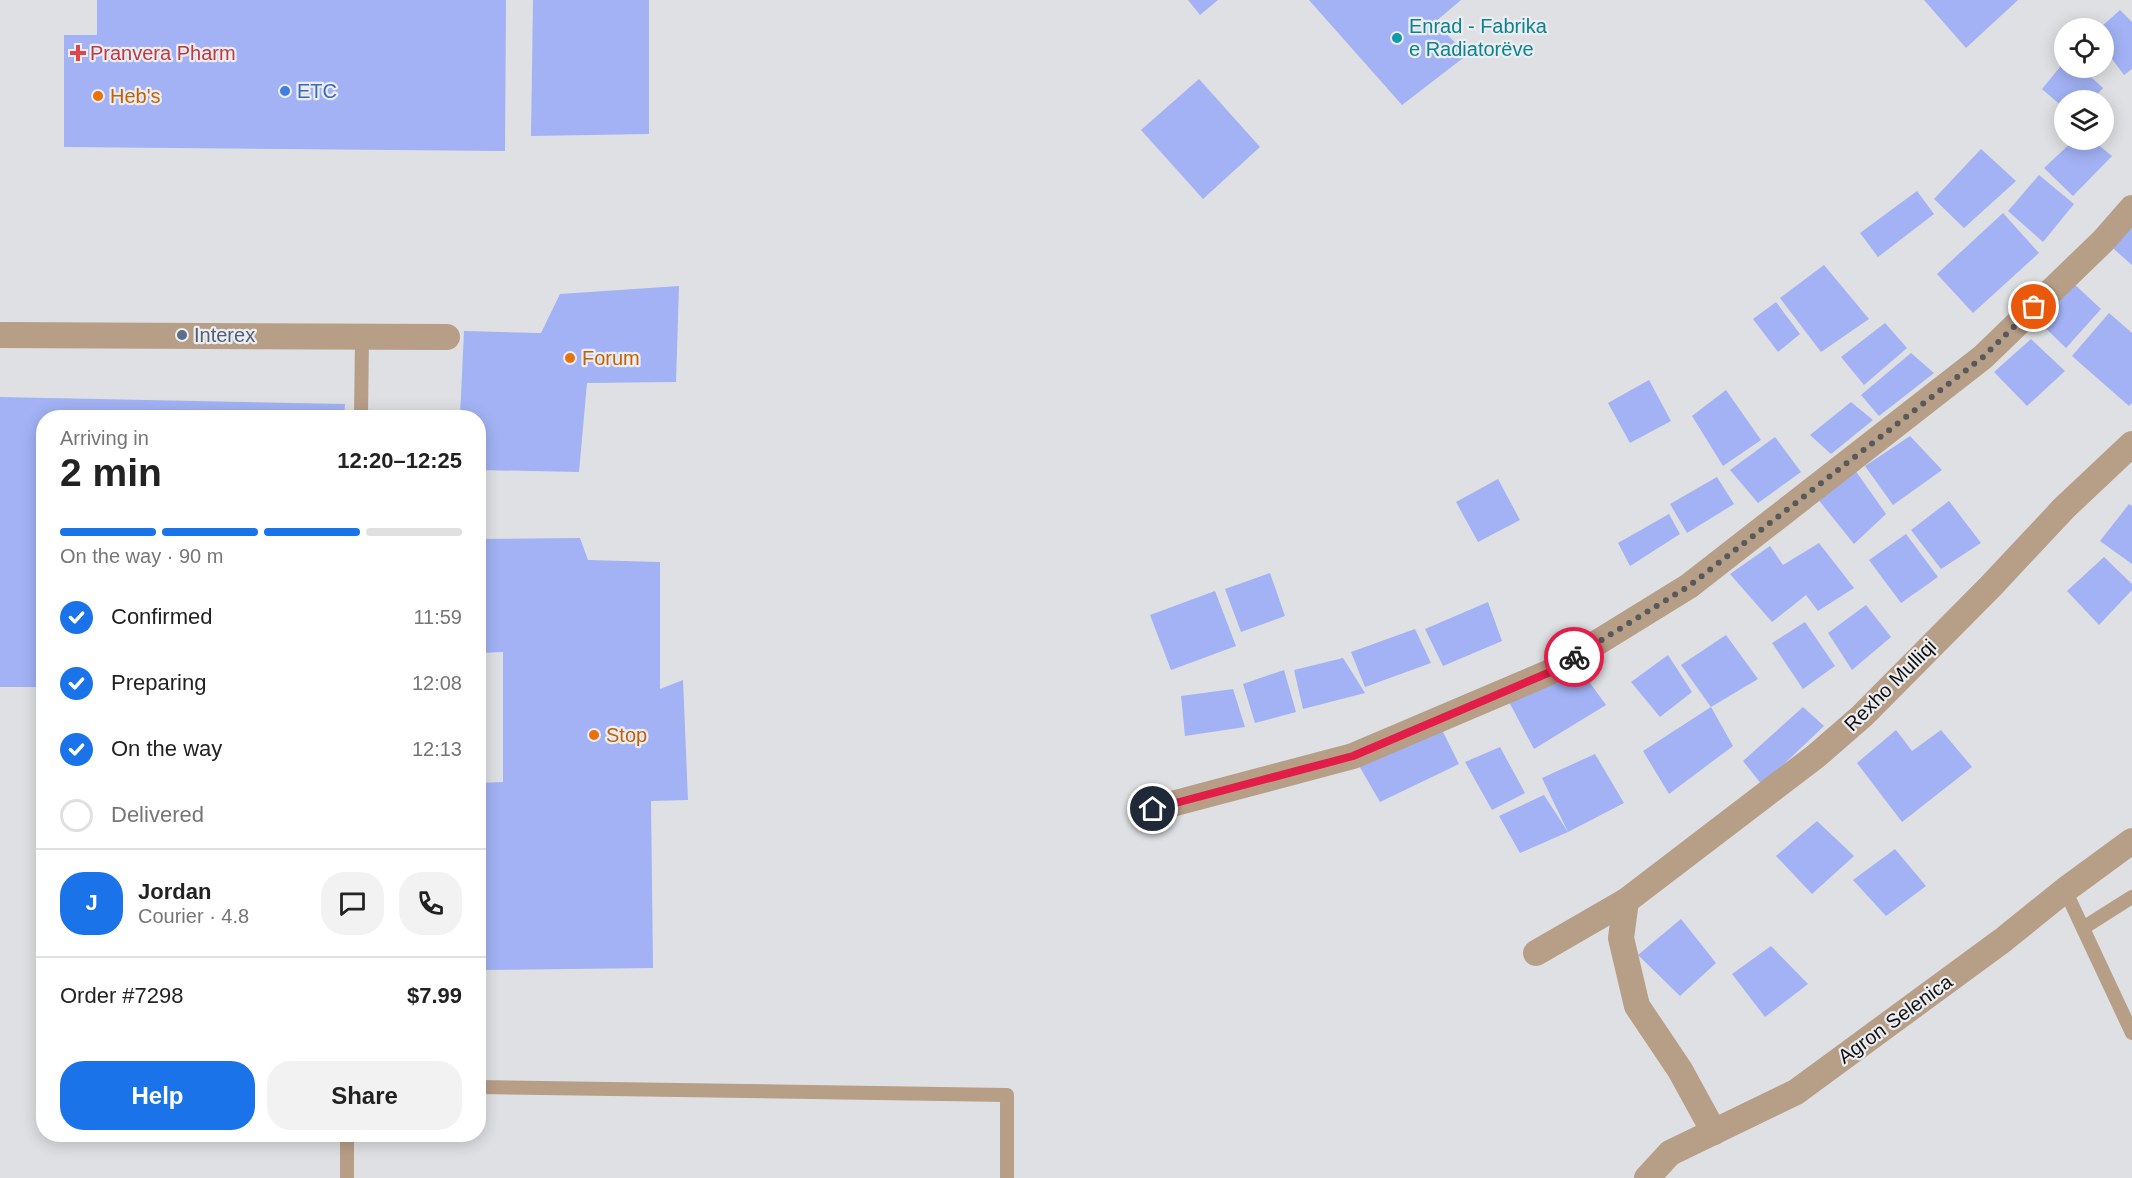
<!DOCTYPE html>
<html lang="en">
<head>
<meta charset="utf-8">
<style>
	body { margin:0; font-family:Helvetica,sans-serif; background:#f2f2f2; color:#222; height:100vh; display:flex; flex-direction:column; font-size:22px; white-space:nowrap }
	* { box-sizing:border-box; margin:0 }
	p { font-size:20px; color:#767676 }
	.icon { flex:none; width:33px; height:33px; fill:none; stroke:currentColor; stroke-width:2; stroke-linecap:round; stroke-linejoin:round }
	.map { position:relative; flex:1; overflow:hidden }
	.drawer { position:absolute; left:36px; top:410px; width:450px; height:732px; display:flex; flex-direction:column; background:#fff; border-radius:24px; box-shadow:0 3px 15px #0003 }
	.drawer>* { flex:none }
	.tools { position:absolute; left:2054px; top:18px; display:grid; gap:12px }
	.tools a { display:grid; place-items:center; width:60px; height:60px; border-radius:50%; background:#fff; box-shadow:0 3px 15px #0003; font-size:30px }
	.pin { position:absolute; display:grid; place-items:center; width:51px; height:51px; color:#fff; margin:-26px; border:3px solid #fff; border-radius:50%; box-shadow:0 2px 6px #0007 }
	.courier { position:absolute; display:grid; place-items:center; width:60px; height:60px; margin:-30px; border:4px solid #e11d48; border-radius:50%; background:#fff; color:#222; box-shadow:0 2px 8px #0007 }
	.head em { font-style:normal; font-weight:800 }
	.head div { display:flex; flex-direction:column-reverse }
	.head { display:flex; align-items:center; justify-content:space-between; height:102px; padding:0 24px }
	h1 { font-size:39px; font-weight:800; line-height:45px }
	.bar { display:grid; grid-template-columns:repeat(4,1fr); gap:9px 6px; align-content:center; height:72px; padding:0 24px }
	.bar i { height:8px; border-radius:4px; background:#e0e0e0 }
	.bar .on { background:#1a73e8 }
	.bar p { grid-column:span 4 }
	.line { display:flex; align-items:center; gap:15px; padding:0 24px; border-top:2px solid #e0e0e0 }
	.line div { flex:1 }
	.round { display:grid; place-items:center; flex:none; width:63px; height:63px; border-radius:24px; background:#f2f2f2 }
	ol { padding:0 24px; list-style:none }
	li { display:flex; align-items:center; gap:18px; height:66px }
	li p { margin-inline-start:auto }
	li .icon { padding:6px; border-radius:50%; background:#1a73e8; color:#fff; stroke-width:4 }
	li:last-child { color:#767676 }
	li i { width:33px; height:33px; border:3px solid #e0e0e0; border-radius:50% }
	.primary-button { display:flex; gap:12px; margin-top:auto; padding:12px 24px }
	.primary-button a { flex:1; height:69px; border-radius:24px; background:#1a73e8; color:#fff; font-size:24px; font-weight:800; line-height:69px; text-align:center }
	.primary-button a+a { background:#f2f2f2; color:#222 }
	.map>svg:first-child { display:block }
	.building { fill:#a2b2f4 }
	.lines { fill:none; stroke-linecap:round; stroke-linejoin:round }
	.service { stroke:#b79e87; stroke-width:14 }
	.minor { stroke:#b79e87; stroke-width:26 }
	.done { stroke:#58595a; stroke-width:6; stroke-dasharray:0 10.8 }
	.route { stroke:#e11d48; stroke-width:8 }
	.culture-dot { fill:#0f9aa8; stroke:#ecedf0; stroke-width:2 }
	.health-dot { fill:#e0444e; stroke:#ecedf0; stroke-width:2 }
	.shop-dot { fill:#3f7fe0; stroke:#ecedf0; stroke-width:2 }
	.food-dot { fill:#e8710a; stroke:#ecedf0; stroke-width:2 }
	.service-dot { fill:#5c6f8a; stroke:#ecedf0; stroke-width:2 }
	.labels { text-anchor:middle; stroke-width:4.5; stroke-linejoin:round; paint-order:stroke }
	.culture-label { font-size:20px; fill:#0d838f; stroke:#ecedf0; text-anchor:start }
	.health-label { font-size:20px; fill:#be3a42; stroke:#ecedf0; text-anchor:start }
	.shop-label { font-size:20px; fill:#366cbe; stroke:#ecedf0; text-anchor:start }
	.food-label { font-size:20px; fill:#c56008; stroke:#ecedf0; text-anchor:start }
	.service-label { font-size:20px; fill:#4e5e75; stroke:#ecedf0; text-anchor:start }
	.street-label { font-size:20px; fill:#101011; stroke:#ecedf0 }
</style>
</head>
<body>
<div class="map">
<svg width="2132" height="1178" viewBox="0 0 2132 1178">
	<rect width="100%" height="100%" fill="#dfe0e3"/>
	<!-- building -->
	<g class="building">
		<polygon points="97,0 506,0 505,151 64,147 64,35 97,35"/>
		<polygon points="533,0 649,0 649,134 531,136"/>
		<polygon points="1188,0 1218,0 1200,15"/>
		<polygon points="1309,0 1461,0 1435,22 1467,55 1402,105"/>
		<polygon points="1924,0 2018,0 1966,48"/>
		<polygon points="2120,10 2132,22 2132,69 2124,75 2103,47 2103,28 2100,28"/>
		<polygon points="2064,62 2064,68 2081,68 2103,88 2092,100 2064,100 2064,108 2042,89"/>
		<polygon points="1199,79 1260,147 1203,199 1141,130"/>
		<polygon points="2074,140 2092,140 2112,156 2073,196 2044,168"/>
		<polygon points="1981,149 2016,181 1964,228 1934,199"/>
		<polygon points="2039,175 2074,204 2043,242 2008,211"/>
		<polygon points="1917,191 1934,214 1878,257 1860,233"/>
		<polygon points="2003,213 2039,253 1973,313 1937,274"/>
		<polygon points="2132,219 2132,265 2107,243"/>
		<polygon points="1824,265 1869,319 1821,352 1780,298"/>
		<polygon points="2071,281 2101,309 2066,348 2035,318"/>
		<polygon points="679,286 676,382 587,383 579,472 478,470 478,417 460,417 464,331 541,333 560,294"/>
		<polygon points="1776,302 1800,334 1778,352 1753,319"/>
		<polygon points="2109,313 2132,333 2132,403 2129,406 2072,356"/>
		<polygon points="1885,323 1907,348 1864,385 1841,357"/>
		<polygon points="2031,339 2065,371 2027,406 1994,372"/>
		<polygon points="1911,353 1934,373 1879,416 1861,395"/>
		<polygon points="1649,380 1671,421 1630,443 1608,403"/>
		<polygon points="1726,390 1761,440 1723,466 1692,416"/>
		<polygon points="0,397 345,404 344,417 44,417 44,687 0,687"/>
		<polygon points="1851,402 1873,420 1831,454 1810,435"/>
		<polygon points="1910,436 1942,470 1893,505 1865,466"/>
		<polygon points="1775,437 1801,472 1758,503 1730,470"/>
		<polygon points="1855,470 1886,514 1854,544 1817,498"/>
		<polygon points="1717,477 1734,504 1687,533 1670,504"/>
		<polygon points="1498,479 1520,520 1478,542 1456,502"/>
		<polygon points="1949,501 1981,543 1941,569 1911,530"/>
		<polygon points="2129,504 2132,506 2132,564 2100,541"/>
		<polygon points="1669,514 1680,534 1630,566 1618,543"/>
		<polygon points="1906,534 1938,577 1901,603 1869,560"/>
		<polygon points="580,538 588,560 660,562 660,689 683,680 688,800 651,801 653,968 478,970 478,783 503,782 503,652 478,653 478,539"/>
		<polygon points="1819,543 1854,588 1818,611 1806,595 1772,622 1730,574 1770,546 1783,565"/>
		<polygon points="2104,557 2132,584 2132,590 2099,625 2067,591"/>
		<polygon points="1270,573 1285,616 1241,632 1225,589"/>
		<polygon points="1215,591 1236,646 1171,670 1150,615"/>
		<polygon points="1488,602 1502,641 1443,666 1425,629"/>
		<polygon points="1866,605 1891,637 1852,670 1828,633"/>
		<polygon points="1805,622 1835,666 1803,689 1772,643"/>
		<polygon points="1415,629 1431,663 1365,687 1351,652"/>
		<polygon points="1726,635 1758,679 1711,707 1681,665"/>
		<polygon points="1668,655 1692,692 1660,717 1631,682"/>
		<polygon points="1343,658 1365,693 1303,709 1294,670"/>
		<polygon points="1577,665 1606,705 1534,749 1509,702"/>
		<polygon points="1284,670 1296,712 1255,723 1243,684"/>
		<polygon points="1233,689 1245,727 1185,736 1181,696"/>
		<polygon points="1711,707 1733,746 1669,794 1643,751"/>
		<polygon points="1803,707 1824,726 1762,785 1743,761"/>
		<polygon points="1442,730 1459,764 1380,802 1358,764"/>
		<polygon points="1896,730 1912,751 1941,730 1972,767 1902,822 1857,763"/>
		<polygon points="1500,747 1525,793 1492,810 1465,762"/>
		<polygon points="1595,754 1624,803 1568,832 1542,778"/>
		<polygon points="1544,795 1568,832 1520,853 1499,816"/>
		<polygon points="1817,821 1854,856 1812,894 1776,856"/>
		<polygon points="1895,849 1926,886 1886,916 1853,880"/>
		<polygon points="1681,919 1716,963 1680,996 1638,955"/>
		<polygon points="1771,946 1808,984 1765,1017 1732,974"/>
	</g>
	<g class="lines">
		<!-- service -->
		<g class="service">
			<polyline points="361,417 362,337"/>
			<polyline points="2065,890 2132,1033"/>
			<polyline points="2083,928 2132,897"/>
			<polyline points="478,1087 1007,1095 1007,1178"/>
			<polyline points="347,1178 347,1134"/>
		</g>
		<!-- minor -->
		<g class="minor">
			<polyline points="0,335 447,337"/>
			<polyline points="1153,809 1353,756 1548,673 1689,586 1983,357 2103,241 2132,208"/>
			<polyline points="1536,953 1626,901"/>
			<polyline points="1714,1132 1680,1070 1637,1006 1621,938 1626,901 1816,756 1862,716 1990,587 2064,508 2132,444"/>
			<polyline points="1647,1178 1670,1153 1796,1092 2003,940 2065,890 2132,841"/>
		</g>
	</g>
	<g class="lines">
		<!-- done -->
		<polyline class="done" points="1574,657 1689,586 1983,357 2034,307"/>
		<!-- route -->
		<polyline class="route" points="1153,809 1353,756 1548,673 1574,657"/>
	</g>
	<!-- markers -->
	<circle class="culture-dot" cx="1397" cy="38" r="6"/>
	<path class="health-dot" d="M75 44h6v6h6v6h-6v6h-6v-6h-6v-6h6z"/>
	<circle class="shop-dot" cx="285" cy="91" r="6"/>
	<g class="food-dot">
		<circle cx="98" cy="96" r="6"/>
		<circle cx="570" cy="358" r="6"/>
		<circle cx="594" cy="735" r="6"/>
	</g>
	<circle class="service-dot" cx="182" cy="335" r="6"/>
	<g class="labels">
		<!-- culture labels -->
		<g class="culture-label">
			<text x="1409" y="33">Enrad - Fabrika<tspan x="1409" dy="23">e Radiatorëve</tspan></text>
		</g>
		<!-- health labels -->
		<g class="health-label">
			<text x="90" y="60">Pranvera Pharm</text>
		</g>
		<!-- shop labels -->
		<g class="shop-label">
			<text x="297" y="98">ETC</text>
		</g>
		<!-- food labels -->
		<g class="food-label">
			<text x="110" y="103">Heb's</text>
			<text x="582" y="365">Forum</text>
			<text x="606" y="742">Stop</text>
		</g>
		<!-- service labels -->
		<g class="service-label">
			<text x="194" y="342">Interex</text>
		</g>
		<!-- street labels -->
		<g class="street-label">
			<text transform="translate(1890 685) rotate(-45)" y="7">Rexho Mulliqi</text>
			<text transform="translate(1895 1019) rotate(-36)" y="7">Agron Selenica</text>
		</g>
	</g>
</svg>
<div class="tools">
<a><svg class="icon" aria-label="locate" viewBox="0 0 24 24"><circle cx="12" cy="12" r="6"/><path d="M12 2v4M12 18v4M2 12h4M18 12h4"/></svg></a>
<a><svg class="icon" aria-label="layers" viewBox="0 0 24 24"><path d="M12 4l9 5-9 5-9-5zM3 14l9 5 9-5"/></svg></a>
</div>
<div class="pin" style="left:2034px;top:307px;background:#ea580c"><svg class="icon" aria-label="bag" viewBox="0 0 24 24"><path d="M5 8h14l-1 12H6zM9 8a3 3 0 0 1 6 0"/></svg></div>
<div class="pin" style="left:1153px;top:809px;background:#1f2937"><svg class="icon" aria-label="home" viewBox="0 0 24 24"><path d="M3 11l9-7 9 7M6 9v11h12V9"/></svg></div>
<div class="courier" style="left:1574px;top:657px"><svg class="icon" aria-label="bike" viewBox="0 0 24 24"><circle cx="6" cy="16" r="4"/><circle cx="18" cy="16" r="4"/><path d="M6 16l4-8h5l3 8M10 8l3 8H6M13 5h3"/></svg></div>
<section class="drawer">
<div class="head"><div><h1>2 min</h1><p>Arriving in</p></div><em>12:20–12:25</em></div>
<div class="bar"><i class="on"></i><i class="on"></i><i class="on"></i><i></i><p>On the way · 90 m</p></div>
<ol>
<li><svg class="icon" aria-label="check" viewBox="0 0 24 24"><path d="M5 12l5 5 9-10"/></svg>Confirmed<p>11:59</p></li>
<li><svg class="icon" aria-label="check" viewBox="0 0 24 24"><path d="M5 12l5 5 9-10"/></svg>Preparing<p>12:08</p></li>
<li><svg class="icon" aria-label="check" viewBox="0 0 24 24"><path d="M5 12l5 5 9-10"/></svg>On the way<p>12:13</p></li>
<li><i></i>Delivered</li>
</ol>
<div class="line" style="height:108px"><b class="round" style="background:#1a73e8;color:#fff">J</b><div><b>Jordan</b><p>Courier · 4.8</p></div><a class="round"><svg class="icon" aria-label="chat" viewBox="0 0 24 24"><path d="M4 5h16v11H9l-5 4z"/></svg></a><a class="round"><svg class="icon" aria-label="phone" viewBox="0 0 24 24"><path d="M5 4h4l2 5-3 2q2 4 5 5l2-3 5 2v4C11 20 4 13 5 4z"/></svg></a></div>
<div class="line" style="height:78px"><div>Order #7298</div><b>$7.99</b></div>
<div class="primary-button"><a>Help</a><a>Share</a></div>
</section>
</div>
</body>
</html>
